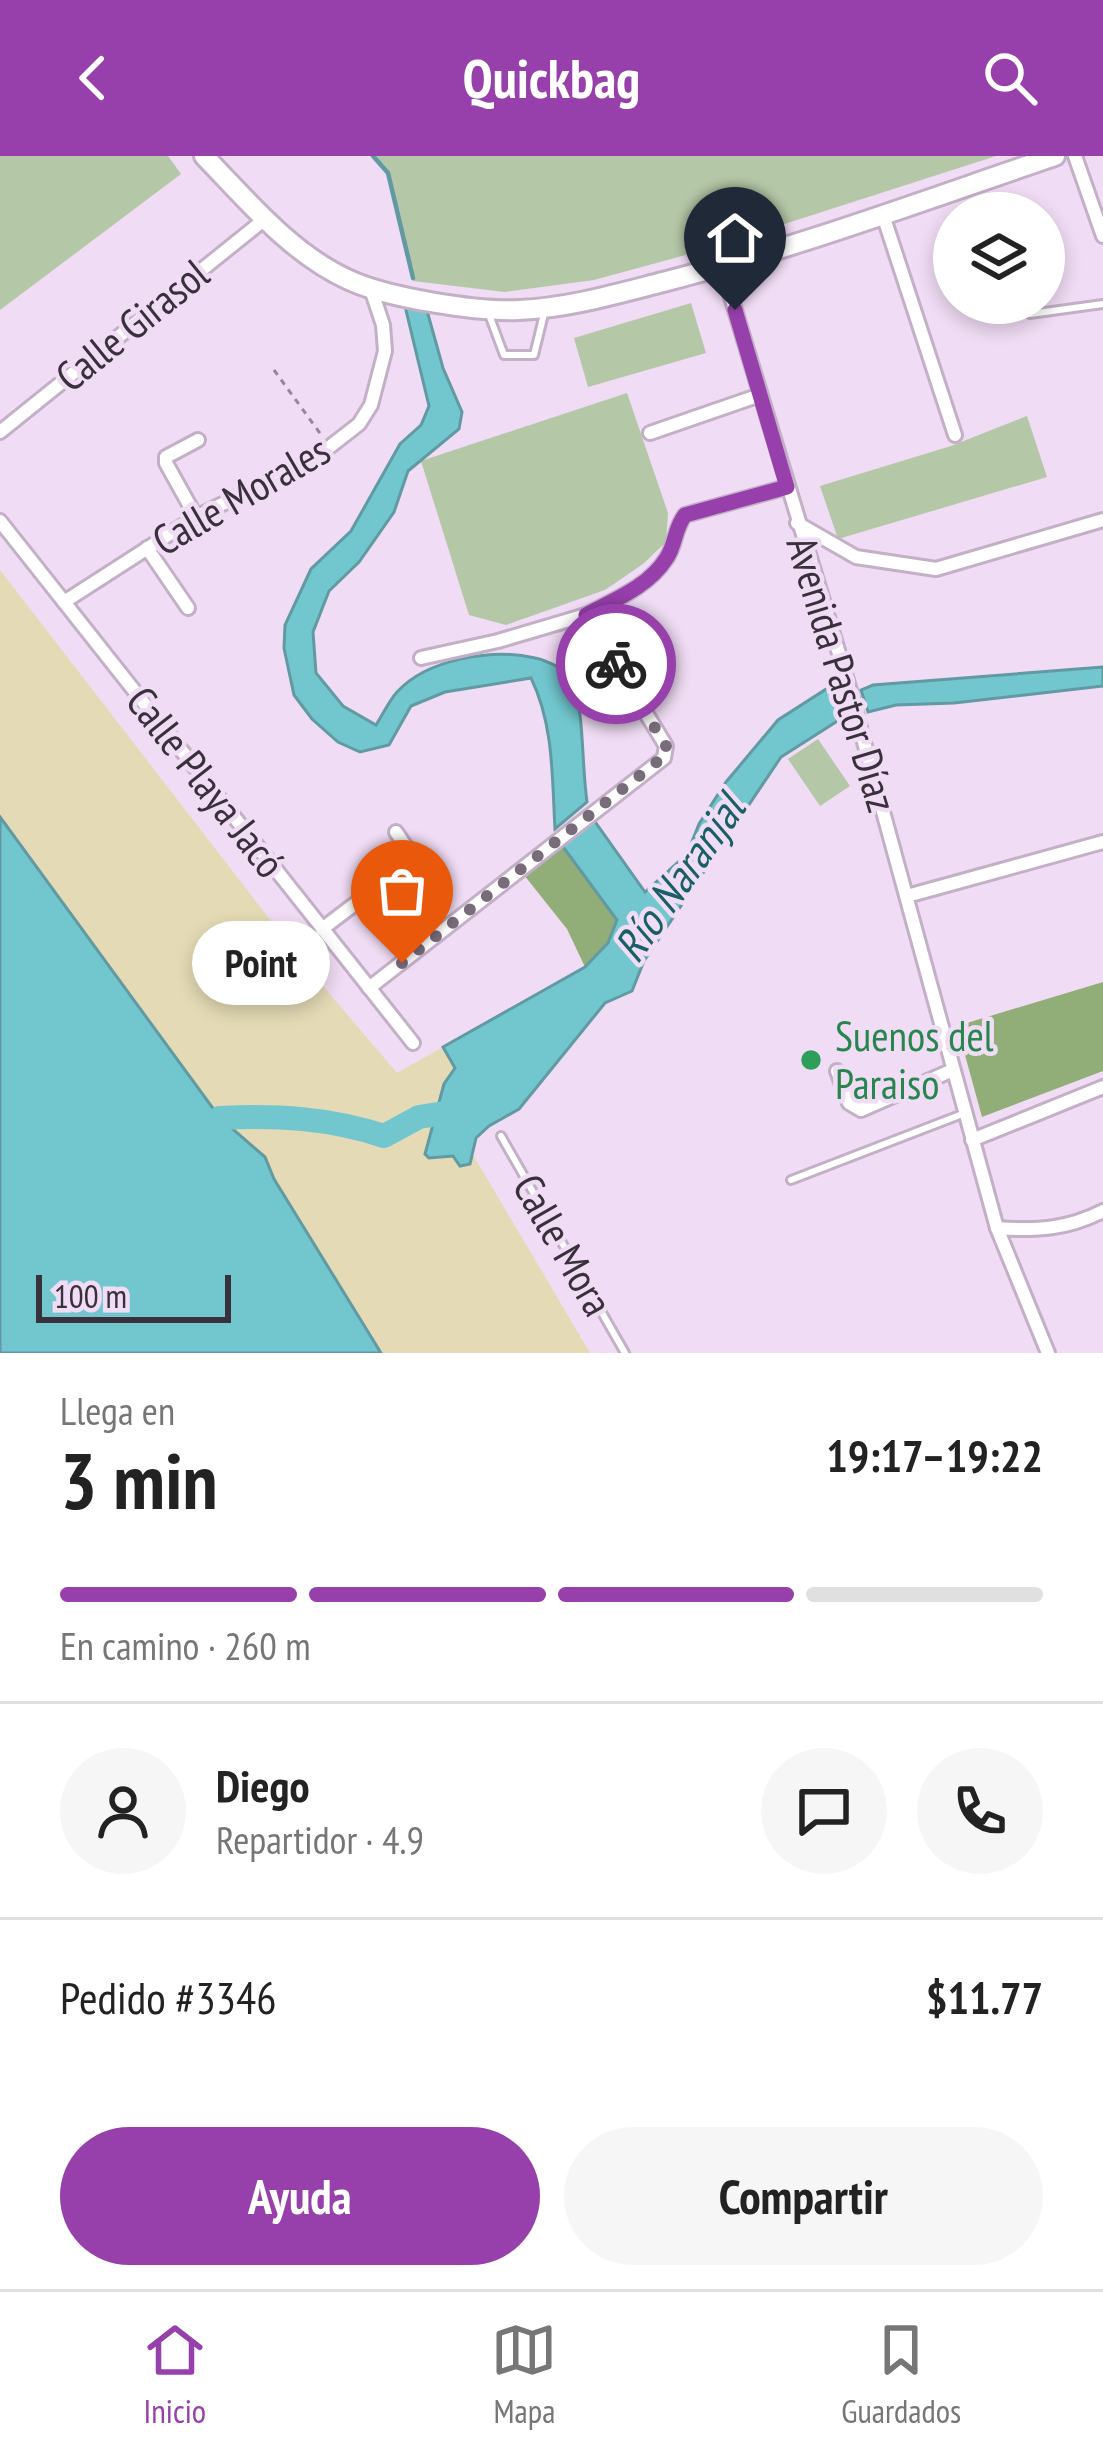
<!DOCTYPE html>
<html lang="es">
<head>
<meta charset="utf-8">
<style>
	body { margin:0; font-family:"PT Sans Narrow",sans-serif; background:#f6f6f6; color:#222; height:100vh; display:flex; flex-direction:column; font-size:45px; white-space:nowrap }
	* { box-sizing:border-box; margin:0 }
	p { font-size:39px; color:#767676 }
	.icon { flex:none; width:66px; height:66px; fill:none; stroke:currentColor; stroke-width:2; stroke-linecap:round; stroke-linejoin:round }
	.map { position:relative; height:1197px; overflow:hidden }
	.sheet { display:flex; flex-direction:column; background:#fff; flex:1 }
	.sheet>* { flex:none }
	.tools { position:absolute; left:933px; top:36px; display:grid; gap:24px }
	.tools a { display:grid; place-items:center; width:132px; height:132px; border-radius:50%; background:#fff; box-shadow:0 6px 18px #0003; font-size:60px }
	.scale { position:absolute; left:36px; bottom:30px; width:195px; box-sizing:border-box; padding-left:12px; border:6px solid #38303a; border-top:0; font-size:33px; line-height:42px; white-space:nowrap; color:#38303a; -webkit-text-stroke:9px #f0dcf4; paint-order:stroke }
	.pin { position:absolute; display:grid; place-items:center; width:102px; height:102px; color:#fff; margin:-123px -51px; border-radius:50% 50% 50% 0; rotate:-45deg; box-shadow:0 0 12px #0007 }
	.pin .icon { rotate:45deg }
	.courier { position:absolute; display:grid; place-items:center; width:120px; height:120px; margin:-60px; border:9px solid #973fab; border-radius:50%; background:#fff; color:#222; box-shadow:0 3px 15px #0007 }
	.bubble { position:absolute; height:84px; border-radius:42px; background:#fff; box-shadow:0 6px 18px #0003; font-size:39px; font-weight:700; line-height:84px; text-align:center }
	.summary em { font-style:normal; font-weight:700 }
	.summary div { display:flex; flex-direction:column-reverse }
	.summary { display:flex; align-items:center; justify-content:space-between; height:204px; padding:0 60px }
	h1 { font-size:78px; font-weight:700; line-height:90px }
	.bar { display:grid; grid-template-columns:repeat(4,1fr); gap:18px 12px; align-content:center; height:144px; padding:0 60px }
	.bar i { height:15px; border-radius:9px; background:#e0e0e0 }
	.bar .current { background:#973fab }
	.bar p { grid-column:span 4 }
	.line { display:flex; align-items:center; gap:30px; padding:0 60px; border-top:3px solid #e0e0e0 }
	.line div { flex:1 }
	.round { display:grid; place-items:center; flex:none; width:126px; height:126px; border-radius:63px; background:#f6f6f6 }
	.primary-button { display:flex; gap:24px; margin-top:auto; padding:24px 60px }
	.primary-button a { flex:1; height:138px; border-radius:72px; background:#973fab; color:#fff; font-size:48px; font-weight:700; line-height:138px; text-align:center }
	.primary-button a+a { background:#f6f6f6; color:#222 }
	header { display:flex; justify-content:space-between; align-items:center; height:156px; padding:0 60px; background:#973fab; color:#fff; font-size:54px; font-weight:700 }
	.tabs { display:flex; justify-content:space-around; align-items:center; height:168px; border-top:3px solid #e0e0e0; background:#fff; font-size:33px; color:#767676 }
	.tabs a { display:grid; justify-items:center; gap:6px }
	.tabs .current { color:#973fab }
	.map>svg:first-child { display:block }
	.green { fill:#b4c7a6 }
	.forest { fill:#91ae78 }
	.sand { fill:#e4dab5 }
	.water { fill:#72c7ce; stroke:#619aa2; stroke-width:3 }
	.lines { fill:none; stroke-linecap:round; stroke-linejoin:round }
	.stream { stroke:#619aa2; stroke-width:4.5 }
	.river { stroke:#72c7ce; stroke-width:24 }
	.lane-casing { stroke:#c3afc6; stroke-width:12 }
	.street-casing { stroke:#c3afc6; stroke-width:18 }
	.secondary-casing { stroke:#c3afc6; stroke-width:24 }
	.path { stroke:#958798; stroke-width:3; stroke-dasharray:6 6; stroke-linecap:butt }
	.lane { stroke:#fff; stroke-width:6 }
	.street { stroke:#fff; stroke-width:12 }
	.secondary { stroke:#fff; stroke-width:18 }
	.done { stroke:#786c7b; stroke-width:12; stroke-dasharray:0 21.6 }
	.route { stroke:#973fab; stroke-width:15 }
	.leisure-dot { fill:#2e9e5b; stroke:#f0dcf4; stroke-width:4.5 }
	.labels { text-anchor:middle; stroke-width:9; stroke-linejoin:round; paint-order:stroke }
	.street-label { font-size:42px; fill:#38303a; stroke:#f0dcf4 }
	.leisure-label { font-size:42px; fill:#27864d; stroke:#f0dcf4; text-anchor:start }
	.water-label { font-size:45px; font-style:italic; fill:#196066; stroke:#f0dcf4 }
</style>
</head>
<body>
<header><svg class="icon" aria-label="back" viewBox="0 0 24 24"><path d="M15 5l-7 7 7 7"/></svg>Quickbag<svg class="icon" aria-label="search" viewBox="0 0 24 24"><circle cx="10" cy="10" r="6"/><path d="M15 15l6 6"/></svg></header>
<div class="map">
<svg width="1103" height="1197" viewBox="0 0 1103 1197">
	<rect width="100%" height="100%" fill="#f0dcf4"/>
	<!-- green -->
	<g class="green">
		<polygon points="0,0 168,0 181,18 0,154"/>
		<polygon points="373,0 996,0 704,94 594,124 505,136 413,125 388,17"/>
		<polygon points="691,147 706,197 588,231 574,182"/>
		<polygon points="627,237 668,357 666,386 643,408 605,434 506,469 469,459 421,305"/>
		<polygon points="1027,260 1047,321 838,383 820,330 951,290"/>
		<polygon points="818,583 850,630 820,650 788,603"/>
	</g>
	<!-- forest -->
	<g class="forest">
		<polygon points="561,688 617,764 608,787 585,811 567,773 524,719"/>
		<polygon points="1103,826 1103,915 982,961 957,870"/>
	</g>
	<!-- sand -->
	<polygon class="sand" points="0,414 305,809 397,917 443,891 455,912 444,928 425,998 429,1002 472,997 590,1197 381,1197 274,1023 265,1001 220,962 0,661"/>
	<!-- water -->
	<g class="water">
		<path d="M405,150L426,151L443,212L462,256L459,273L408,315L394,356L359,406L329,435L313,476L316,517L343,550L376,569C383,558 389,545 397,536C427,503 493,492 535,502C547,504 559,512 571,517C585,559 581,602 587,646L555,673C552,622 554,569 531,522L445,536L411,550L389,589L360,596L338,586L312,563L294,539L284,492L285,469L311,413L351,375L400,288L421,269L429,250Z"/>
		<polygon points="1103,511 1103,530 954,547 896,549 868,556 861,534 873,529"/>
		<polygon points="831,530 839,564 781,601 644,805 632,835 605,847 519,953 489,970 476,982 470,1008 460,1010 453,1000 429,1002 425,998 444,928 455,912 443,891 585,811 608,787 617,764 561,688 593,663 645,736 687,698 699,668 726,626 778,564"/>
		<polygon points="0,661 220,962 265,1001 274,1023 381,1197 0,1197"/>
	</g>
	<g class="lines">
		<!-- stream -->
		<polyline class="stream" points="373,0 388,17 413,122"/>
		<!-- river -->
		<path class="river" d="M220,962C277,959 329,962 384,980L419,961L463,954"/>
		<!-- lane casing -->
		<g class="lane-casing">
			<g id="lane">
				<polyline points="488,156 504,199 534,199 544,158"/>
				<polyline points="1030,158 1103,148"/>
				<polyline points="501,980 625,1197"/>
				<polyline points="791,1024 965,957"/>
			</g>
		</g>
		<!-- street casing -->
		<g class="street-casing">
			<g id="street">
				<polyline points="1075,0 1103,80"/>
				<polyline points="883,59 955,279"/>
				<polyline points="722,111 847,524 997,1072 1048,1197"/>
				<polyline points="0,276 265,63"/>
				<polyline points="650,277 760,239"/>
				<polyline points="196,361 166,307 166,301 198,284"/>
				<polyline points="0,365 413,887"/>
				<polyline points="797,367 856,401 936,413 1103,364"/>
				<polyline points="147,392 188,452"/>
				<polyline points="64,446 196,361 314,303 359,268 371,249 385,195 383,169 371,133"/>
				<polyline points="421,502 498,485 586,459"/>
				<polyline points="907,740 1103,686"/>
				<polyline points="322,773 414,703 396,676"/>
				<path d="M369,832L664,602L666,590L586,459C614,444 648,431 666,403C676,389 674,373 685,359L787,331"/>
				<polyline points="837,915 849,947 861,954 953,914"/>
				<polyline points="972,984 1103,931"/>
				<path d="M997,1072C1036,1075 1068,1073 1103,1055"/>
			</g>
		</g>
		<!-- secondary casing -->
		<g class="secondary-casing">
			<path id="secondary" d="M204,0C247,44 291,98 349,124C388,142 477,156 519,154C568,152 616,138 663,126C796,92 925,44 1055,0"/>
		</g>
		<!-- path -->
		<polyline class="path" points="274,214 322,280"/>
		<!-- lane -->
		<use href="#lane" class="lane"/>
		<!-- street -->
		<use href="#street" class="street"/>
		<!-- secondary -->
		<use href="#secondary" class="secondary"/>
	</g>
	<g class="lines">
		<!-- done -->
		<polyline class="done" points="402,807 667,598 666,590 616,508"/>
		<!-- route -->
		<path class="route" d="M616,508L586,459C614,444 648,431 666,403C676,389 674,373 685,359L787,331L735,154"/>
	</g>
	<!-- markers -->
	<circle class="leisure-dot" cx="811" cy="904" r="12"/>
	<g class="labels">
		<!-- street labels -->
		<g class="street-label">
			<text transform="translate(132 169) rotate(-39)" y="15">Calle Girasol</text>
			<text transform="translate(241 339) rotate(-30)" y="15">Calle Morales</text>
			<text transform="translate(842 518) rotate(73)" y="15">Avenida Pastor Díaz</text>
			<text transform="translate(206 626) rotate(52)" y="15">Calle Playa Jacó</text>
			<text transform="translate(563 1089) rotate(60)" y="15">Calle Mora</text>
		</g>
		<!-- leisure labels -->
		<g class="leisure-label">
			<text x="835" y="895">Suenos del<tspan x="835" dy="48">Paraiso</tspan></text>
		</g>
		<!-- water labels -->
		<g class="water-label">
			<text transform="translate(679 722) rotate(-55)" y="16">Río Naranjal</text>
		</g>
	</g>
</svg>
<div class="tools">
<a><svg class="icon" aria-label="layers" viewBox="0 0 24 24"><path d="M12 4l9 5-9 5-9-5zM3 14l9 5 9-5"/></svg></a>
</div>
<div class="scale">100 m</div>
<div class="pin" style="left:402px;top:807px;background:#ea580c"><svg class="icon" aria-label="bag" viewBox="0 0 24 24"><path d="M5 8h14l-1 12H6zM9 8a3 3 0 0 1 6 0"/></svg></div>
<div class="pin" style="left:735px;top:154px;background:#1f2937"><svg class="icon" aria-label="home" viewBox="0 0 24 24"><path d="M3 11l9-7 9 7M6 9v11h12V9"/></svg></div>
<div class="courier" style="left:616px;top:508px"><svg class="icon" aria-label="bike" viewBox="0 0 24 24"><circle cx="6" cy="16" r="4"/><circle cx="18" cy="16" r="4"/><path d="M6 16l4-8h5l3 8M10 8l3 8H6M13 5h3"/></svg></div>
<div class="bubble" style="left:192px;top:765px;width:138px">Point</div>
</div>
<section class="sheet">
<div class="summary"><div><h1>3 min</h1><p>Llega en</p></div><em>19:17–19:22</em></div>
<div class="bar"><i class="current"></i><i class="current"></i><i class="current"></i><i></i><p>En camino · 260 m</p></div>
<div class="line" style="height:216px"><a class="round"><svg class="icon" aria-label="person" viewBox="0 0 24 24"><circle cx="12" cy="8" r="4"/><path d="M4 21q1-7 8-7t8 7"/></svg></a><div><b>Diego</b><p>Repartidor · 4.9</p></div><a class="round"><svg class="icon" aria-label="chat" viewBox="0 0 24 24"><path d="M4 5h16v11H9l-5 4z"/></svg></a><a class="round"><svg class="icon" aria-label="phone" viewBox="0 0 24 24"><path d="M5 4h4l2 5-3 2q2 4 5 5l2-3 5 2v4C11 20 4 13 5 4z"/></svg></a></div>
<div class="line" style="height:156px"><div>Pedido #3346</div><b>$11.77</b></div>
<div class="primary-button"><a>Ayuda</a><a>Compartir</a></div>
</section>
<nav class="tabs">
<a class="current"><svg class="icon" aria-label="home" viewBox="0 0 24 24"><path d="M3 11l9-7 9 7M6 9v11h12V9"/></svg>Inicio</a>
<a><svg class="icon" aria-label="map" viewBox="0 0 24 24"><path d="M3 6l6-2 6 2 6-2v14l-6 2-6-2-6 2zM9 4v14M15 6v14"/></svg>Mapa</a>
<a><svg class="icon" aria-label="saved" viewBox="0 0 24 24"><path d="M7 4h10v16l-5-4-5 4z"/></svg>Guardados</a>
</nav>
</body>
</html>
